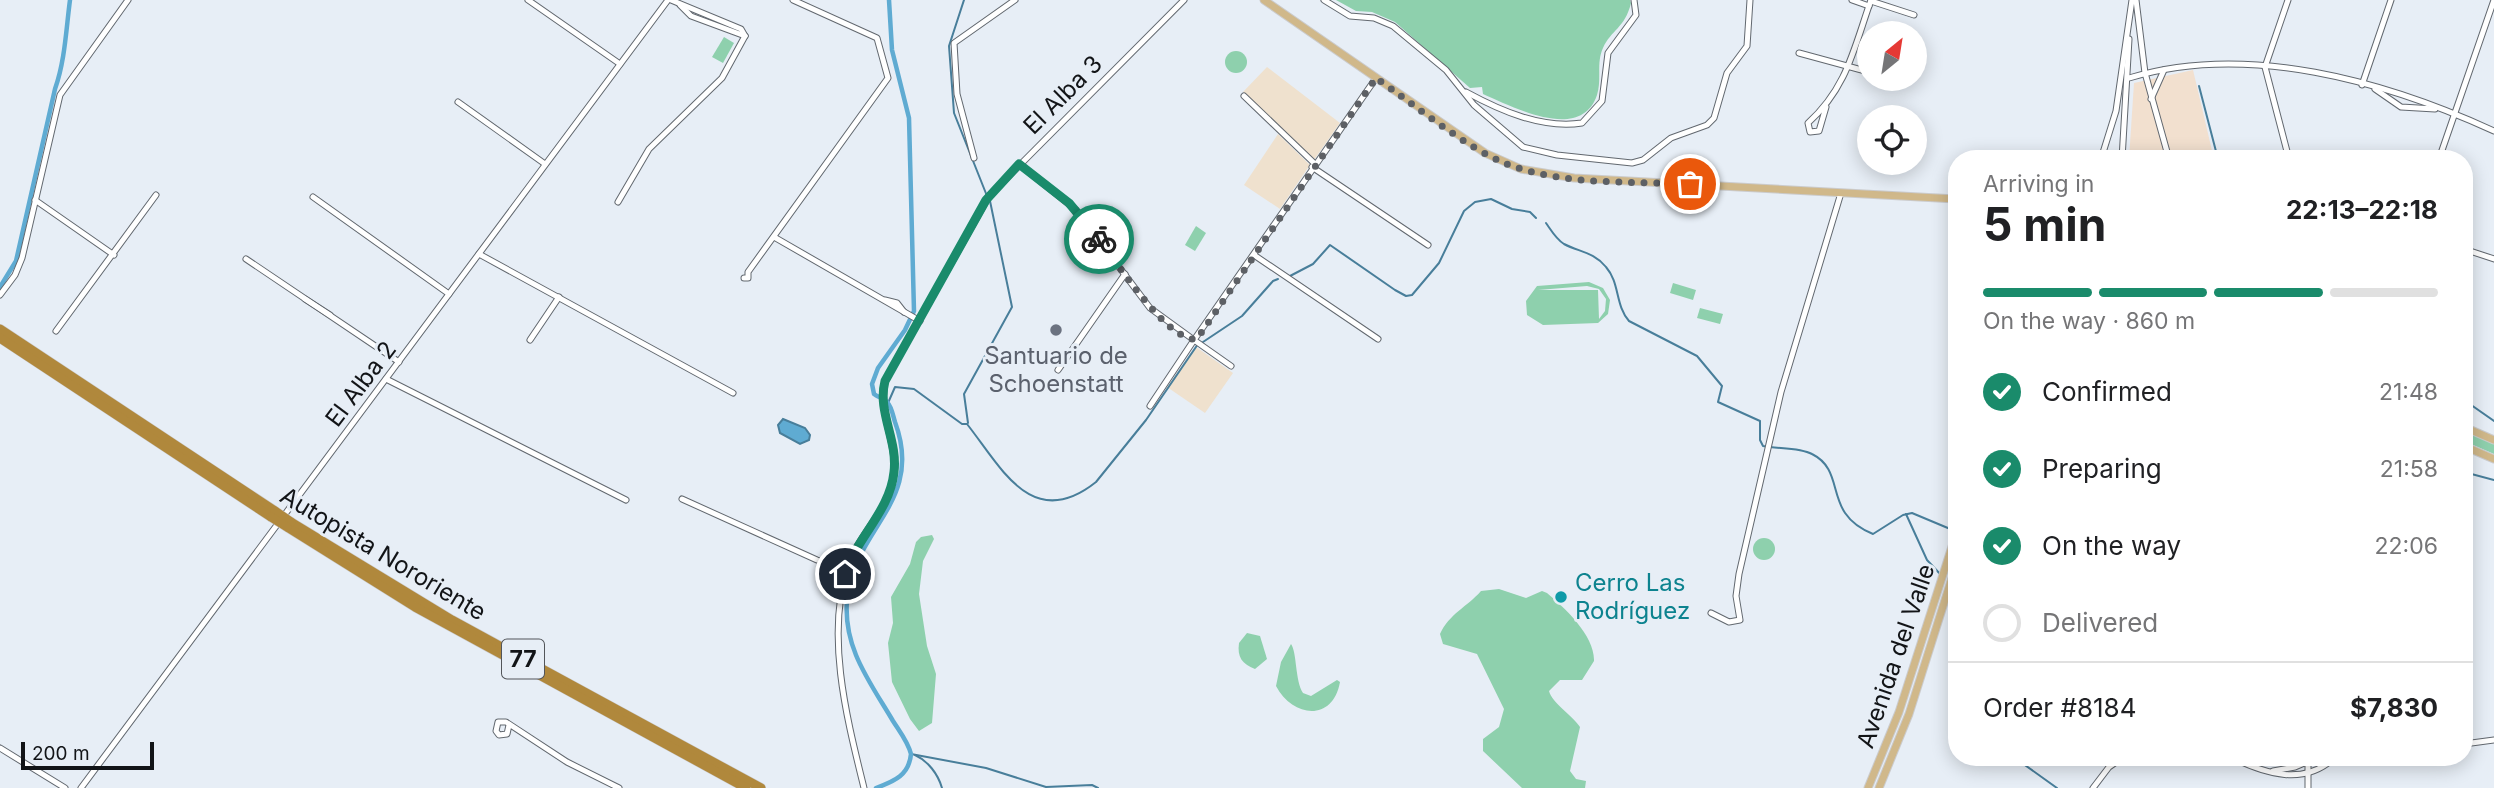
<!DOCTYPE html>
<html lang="en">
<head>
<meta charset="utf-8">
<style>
	body { margin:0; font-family:Inter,sans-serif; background:#f6f6f6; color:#202124; height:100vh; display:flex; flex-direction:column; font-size:26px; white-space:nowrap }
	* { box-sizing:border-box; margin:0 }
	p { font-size:23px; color:#757577 }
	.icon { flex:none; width:38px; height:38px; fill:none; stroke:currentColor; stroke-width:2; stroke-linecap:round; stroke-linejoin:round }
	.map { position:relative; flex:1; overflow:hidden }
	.sheet { position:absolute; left:1948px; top:150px; width:525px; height:616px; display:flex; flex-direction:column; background:#fff; border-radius:28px; box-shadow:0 4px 18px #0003 }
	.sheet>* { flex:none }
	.needle { width:46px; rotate:30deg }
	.controls { position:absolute; left:1857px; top:21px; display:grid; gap:14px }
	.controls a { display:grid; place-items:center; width:70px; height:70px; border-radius:50%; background:#fff; box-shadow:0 4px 18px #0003; font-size:35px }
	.scale { position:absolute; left:21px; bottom:18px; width:133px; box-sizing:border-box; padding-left:7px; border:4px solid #121417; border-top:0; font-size:19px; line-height:24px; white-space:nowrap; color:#121417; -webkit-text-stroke:5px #e7eef6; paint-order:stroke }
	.pin { position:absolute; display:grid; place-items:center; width:60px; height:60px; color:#fff; margin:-30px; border:4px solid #fff; border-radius:50%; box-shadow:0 2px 7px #0007 }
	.courier { position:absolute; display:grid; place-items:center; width:70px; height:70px; margin:-35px; border:5px solid #1a8b6b; border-radius:50%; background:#fff; color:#222; box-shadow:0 2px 9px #0007 }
	.summary em { font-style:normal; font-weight:700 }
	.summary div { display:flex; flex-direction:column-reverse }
	.summary { display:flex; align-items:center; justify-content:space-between; height:119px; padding:0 35px }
	h1 { font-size:46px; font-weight:700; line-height:52px }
	.bar { display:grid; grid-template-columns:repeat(4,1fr); gap:10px 7px; align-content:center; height:84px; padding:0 35px }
	.bar i { height:9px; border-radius:5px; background:#e0e0e0 }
	.bar .current { background:#1a8b6b }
	.bar p { grid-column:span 4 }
	.line { display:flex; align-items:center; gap:18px; padding:0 35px; border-top:2px solid #e0e0e0 }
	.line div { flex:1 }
	ol { padding:0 35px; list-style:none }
	li { display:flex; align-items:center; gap:21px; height:77px }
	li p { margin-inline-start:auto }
	li .icon { padding:7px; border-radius:50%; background:#1a8b6b; color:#fff; stroke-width:4 }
	li:last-child { color:#757577 }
	li i { width:38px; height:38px; border:4px solid #e0e0e0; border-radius:50% }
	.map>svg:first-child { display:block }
	.commercial { fill:#f2e0cf }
	.industrial { fill:#efe1ce }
	.green { fill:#8ed0ad; fill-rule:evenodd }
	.water { fill:#5fabd2; stroke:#487e9a; stroke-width:2 }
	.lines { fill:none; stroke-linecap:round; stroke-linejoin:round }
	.stream { stroke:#487e9a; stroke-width:2 }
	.canal { stroke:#5fabd2; stroke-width:4.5 }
	.minor-casing { stroke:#62686f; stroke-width:7 }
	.major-casing { stroke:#cbcbcc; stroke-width:9 }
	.highway-casing { stroke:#cbcbcc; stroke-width:10 }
	.minor { stroke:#fff; stroke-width:5 }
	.major { stroke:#d0b88a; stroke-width:7 }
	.highway { stroke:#b0883c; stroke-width:9 }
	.highway-bridge-casing { stroke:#cbcbcc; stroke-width:10; stroke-linecap:butt }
	.highway-bridge { stroke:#b0883c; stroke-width:9 }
	.done { stroke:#5d6065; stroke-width:7; stroke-dasharray:0 12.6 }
	.route { stroke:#1a8b6b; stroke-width:9 }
	.worship-dot { fill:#6b7280; stroke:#e7eef6; stroke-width:2.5 }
	.culture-dot { fill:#0f9aa8; stroke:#e7eef6; stroke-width:2.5 }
	.labels { text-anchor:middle; stroke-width:6; stroke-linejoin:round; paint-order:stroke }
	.shield { fill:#e7eef6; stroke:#52555a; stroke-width:2 }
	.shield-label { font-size:23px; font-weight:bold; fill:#121417 }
	.street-label { font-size:24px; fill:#121417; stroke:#e7eef6 }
	.worship-label { font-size:24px; fill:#5b616d; stroke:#e7eef6 }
	.culture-label { font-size:24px; fill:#0d838f; stroke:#e7eef6; text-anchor:start }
</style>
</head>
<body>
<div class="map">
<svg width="2494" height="788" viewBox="0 0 2494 788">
	<rect width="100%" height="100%" fill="#e7eef6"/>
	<!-- commercial -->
	<polygon class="commercial" points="2193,70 2214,159 2129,159 2134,83"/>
	<!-- industrial -->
	<g class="industrial">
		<polygon points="1267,67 1340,123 1314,160 1243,92"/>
		<polygon points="1278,134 1310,165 1280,209 1244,185"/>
		<polygon points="1196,347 1233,373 1205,413 1167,387"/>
	</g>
	<!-- green -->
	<g class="green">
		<path d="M1336,0H1630L1631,3C1625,28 1611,30 1603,48C1596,63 1602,79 1597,95C1581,143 1513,107 1483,94L1482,87L1470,88L1395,22L1372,12L1356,11Z"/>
		<polygon points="724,37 734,43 723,63 712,57"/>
		<circle cx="1236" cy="62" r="11"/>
		<polygon points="1196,226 1206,233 1195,251 1185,245"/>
		<path d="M1589,282L1603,288L1610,300L1608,314L1598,323L1543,325L1527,315L1526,301L1537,286ZM1587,286L1599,289L1606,299L1605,311L1599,319L1598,290H1538Z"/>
		<polygon points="1673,283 1696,290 1693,300 1670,293"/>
		<polygon points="1700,308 1723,314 1720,324 1697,318"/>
		<polygon points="2464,430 2494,442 2494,454 2464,441"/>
		<polygon points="932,535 934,539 923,561 919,594 927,646 936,674 932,723 919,731 910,719 892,682 888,643 893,623 891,597 910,564 916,542 921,537"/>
		<circle cx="1764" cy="549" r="11"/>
		<path d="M1499,589L1526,598L1542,591L1547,593C1565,608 1595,636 1594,661L1582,680H1560L1549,691C1552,703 1572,715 1580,727L1570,771L1576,779L1586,781L1585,788H1522L1483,751V739L1499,727L1504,709L1477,654L1443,644L1440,634C1449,614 1467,607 1481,591Z"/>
		<path d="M1247,633L1260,636L1267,659L1255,669C1242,664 1237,657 1239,643Z"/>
		<path d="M1291,644C1297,652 1295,681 1303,693L1311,696L1337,680L1340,682C1333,722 1293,718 1276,686L1281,662Z"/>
	</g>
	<!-- water -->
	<polygon class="water" points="783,419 805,428 810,435 809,440 800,444 780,433 778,425"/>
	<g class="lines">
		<!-- stream -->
		<g class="stream">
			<polyline points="964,0 949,46 954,113 987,196"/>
			<polyline points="2199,86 2218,159"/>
			<path d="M1546,223C1551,230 1556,239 1564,244C1579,252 1594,252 1606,267C1620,283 1615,305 1629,321L1697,356L1722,386L1718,402L1760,421V440L1763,446C1778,449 1799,447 1812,454C1848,472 1821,513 1873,534L1903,515L1912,513L1955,531"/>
			<polyline points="1290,276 1313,264 1330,245 1395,290 1406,296 1412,295 1439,263 1464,211 1475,202 1491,199 1512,209 1530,212 1536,218"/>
			<polyline points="1203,342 1242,316 1273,281 1278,279"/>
			<polyline points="2464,400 2494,421"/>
			<path d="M888,403L895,387L914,389L962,424H967C1001,467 1032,533 1096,482L1146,420L1198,344"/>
			<polyline points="968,423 964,394 1012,307 990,201"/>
			<polyline points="2464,472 2494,480"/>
			<polyline points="1906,514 1927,560 1941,575"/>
			<polyline points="911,754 986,768 1046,787 1092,785 1098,788"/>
			<path d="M915,755C928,761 938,774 942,788"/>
			<polyline points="2015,758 2057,788"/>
		</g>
		<!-- canal -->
		<g class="canal">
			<path d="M0,287L16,261L55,89C65,61 66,30 70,0"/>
			<path d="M876,788C895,781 909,775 911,754C908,742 900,732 893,721C870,682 843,648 847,600C853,528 925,503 895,422C893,416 892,407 887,402C884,399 878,397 874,394L872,384L878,368L905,330L914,311L909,118L892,50L889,0"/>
		</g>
		<!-- minor casing -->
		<g class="minor-casing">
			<g id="minor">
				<polyline points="528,0 620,64"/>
				<polyline points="671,0 741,29 745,36"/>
				<polyline points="1324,0 1350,16 1374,18 1393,26 1446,70 1474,105 1523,147 1557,155 1632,163 1643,160 1671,138 1707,125 1714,118 1727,73 1747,46 1750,0"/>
				<polyline points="1852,0 1869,6"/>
				<polyline points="2136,0 2145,73 2169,159"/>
				<polyline points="2288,0 2265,67 2289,159"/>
				<polyline points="1871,1 1914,15"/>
				<polyline points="680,5 691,16 745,36"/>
				<polyline points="1799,53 1869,72"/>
				<path d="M2129,78C2247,42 2385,81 2494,131"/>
				<polyline points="1888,79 1894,81"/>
				<polyline points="2362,85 2391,0"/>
				<polyline points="2375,89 2401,107 2435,109"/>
				<path d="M1466,92C1501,111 1542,129 1582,123L1602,101L1608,53L1636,15L1634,0"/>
				<polyline points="1244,96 1315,164"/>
				<polyline points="2151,99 2164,70"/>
				<polyline points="458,102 545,164"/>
				<path d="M1826,107L1819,131L1810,132L1808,123C1847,88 1854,48 1871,0"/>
				<polyline points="974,158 957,94 954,43 1015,0"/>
				<polyline points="2101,159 2116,111 2132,0"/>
				<polyline points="2122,159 2129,39"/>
				<polyline points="2439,159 2494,0"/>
				<polyline points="1019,164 1076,210 1150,308 1194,340 1376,78"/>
				<polyline points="1312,167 1428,245"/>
				<polyline points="313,197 449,294"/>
				<polyline points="35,200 114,255"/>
				<polyline points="618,202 649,149 722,78 745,36"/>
				<polyline points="774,237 920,321"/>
				<polyline points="2464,249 2494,259"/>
				<polyline points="479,254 733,393"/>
				<polyline points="1254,255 1378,339"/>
				<polyline points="246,259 399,362"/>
				<polyline points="744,278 748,278 748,272 888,78 877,38 793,0"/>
				<polyline points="0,295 15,275 22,258 60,95 128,0"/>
				<polyline points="305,299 330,315"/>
				<polyline points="885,300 897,303 904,312"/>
				<polyline points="56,331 156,195"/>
				<polyline points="530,340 559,297"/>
				<polyline points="1058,370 1125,274"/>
				<polyline points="386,379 626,500"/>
				<polyline points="1150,406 1194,340 1231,366"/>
				<polyline points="682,499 817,560 847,570"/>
				<polyline points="1711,613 1729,622 1740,620 1736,596 1739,574 1781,392 1841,193"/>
				<polyline points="509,725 507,734 499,735 496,731 498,722 506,722 567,762 619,788"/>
				<polyline points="2464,744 2494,740"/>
				<polyline points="0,748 65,788"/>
				<path d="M2233,758C2266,774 2304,786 2334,758"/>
				<polyline points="2273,771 2295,767 2316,758"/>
				<polyline points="81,788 668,0"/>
				<path d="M864,788C847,719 825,635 848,566C858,535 886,513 893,481C900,446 877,415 885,381L989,196L1184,0"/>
				<polyline points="2093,788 2109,767 2122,758"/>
				<polyline points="2308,788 2308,761"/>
			</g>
		</g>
		<!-- major casing -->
		<g class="major-casing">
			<g id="major">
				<polyline points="1264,0 1485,153 1521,169 1574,178 1956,199"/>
				<polyline points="2464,427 2494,440"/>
				<polyline points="2464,446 2494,459"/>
				<polyline points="1868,788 1899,712 1956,534"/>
				<polyline points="1879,788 1909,714 1956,565"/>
			</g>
		</g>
		<!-- highway casing -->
		<g class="highway-casing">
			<g id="highway">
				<polyline points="0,329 275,511"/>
				<polyline points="0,338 271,517"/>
				<polyline points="291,522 452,620 761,788"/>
				<polyline points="287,527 415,607 746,788"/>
			</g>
		</g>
		<!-- minor -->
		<use href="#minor" class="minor"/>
		<!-- major -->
		<use href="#major" class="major"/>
		<!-- highway -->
		<use href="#highway" class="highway"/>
		<!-- highway-bridge casing -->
		<g class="highway-bridge-casing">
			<g id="highway-bridge">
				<polyline points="275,511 291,522"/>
				<polyline points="271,517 287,527"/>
			</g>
		</g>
		<!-- highway-bridge -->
		<use href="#highway-bridge" class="highway-bridge"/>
	</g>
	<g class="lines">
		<!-- done -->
		<path class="done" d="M1099,239C1116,261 1168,343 1197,339L1376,78C1412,103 1469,150 1507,164C1563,186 1631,181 1690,184"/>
		<!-- route -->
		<path class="route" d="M845,574C857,537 890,511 894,472C898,440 877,412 885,381L986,200L1019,164L1069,203L1099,239"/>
	</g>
	<!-- markers -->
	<circle class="worship-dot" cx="1056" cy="330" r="7"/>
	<circle class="culture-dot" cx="1561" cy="597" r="7"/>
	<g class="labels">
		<!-- shield labels -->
		<rect class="shield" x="502" y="639.5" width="42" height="39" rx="5"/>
		<g class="shield-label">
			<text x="523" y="667">77</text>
		</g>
		<!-- street labels -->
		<g class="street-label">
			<text transform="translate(1063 95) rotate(-45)" y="8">El Alba 3</text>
			<text transform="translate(361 384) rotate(-53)" y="8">El Alba 2</text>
			<text transform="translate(383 554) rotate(31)" y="8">Autopista Nororiente</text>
			<text transform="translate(1896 656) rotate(-71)" y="8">Avenida del Valle</text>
		</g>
		<!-- worship labels -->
		<g class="worship-label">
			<text x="1056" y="364">Santuario de<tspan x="1056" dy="28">Schoenstatt</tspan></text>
		</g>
		<!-- culture labels -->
		<g class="culture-label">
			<text x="1575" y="591">Cerro Las<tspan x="1575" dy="28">Rodríguez</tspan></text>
		</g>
	</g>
</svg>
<div class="controls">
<a><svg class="needle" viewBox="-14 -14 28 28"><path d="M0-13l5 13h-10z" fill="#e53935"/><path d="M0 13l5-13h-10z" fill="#757577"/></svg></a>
<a><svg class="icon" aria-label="locate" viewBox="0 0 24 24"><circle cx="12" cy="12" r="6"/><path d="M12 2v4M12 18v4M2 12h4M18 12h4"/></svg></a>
</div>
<div class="scale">200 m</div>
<div class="pin" style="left:1690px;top:184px;background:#ea580c"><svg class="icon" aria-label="bag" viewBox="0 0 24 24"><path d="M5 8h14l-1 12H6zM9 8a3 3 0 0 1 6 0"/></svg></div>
<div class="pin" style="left:845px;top:574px;background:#1f2937"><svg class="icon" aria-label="home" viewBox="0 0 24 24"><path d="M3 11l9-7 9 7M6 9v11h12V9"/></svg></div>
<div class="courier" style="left:1099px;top:239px"><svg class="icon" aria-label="bike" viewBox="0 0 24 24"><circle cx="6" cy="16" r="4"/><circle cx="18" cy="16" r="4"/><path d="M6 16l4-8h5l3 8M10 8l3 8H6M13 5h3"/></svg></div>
<section class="sheet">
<div class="summary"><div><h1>5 min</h1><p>Arriving in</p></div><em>22:13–22:18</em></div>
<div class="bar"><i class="current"></i><i class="current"></i><i class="current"></i><i></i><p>On the way · 860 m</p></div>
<ol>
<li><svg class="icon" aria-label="check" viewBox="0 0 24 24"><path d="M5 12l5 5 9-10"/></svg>Confirmed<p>21:48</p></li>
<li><svg class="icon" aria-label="check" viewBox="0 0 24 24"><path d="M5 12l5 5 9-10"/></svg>Preparing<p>21:58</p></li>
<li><svg class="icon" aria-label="check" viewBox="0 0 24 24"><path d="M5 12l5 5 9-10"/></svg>On the way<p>22:06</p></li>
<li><i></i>Delivered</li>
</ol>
<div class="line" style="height:91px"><div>Order #8184</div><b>$7,830</b></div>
</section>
</div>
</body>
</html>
